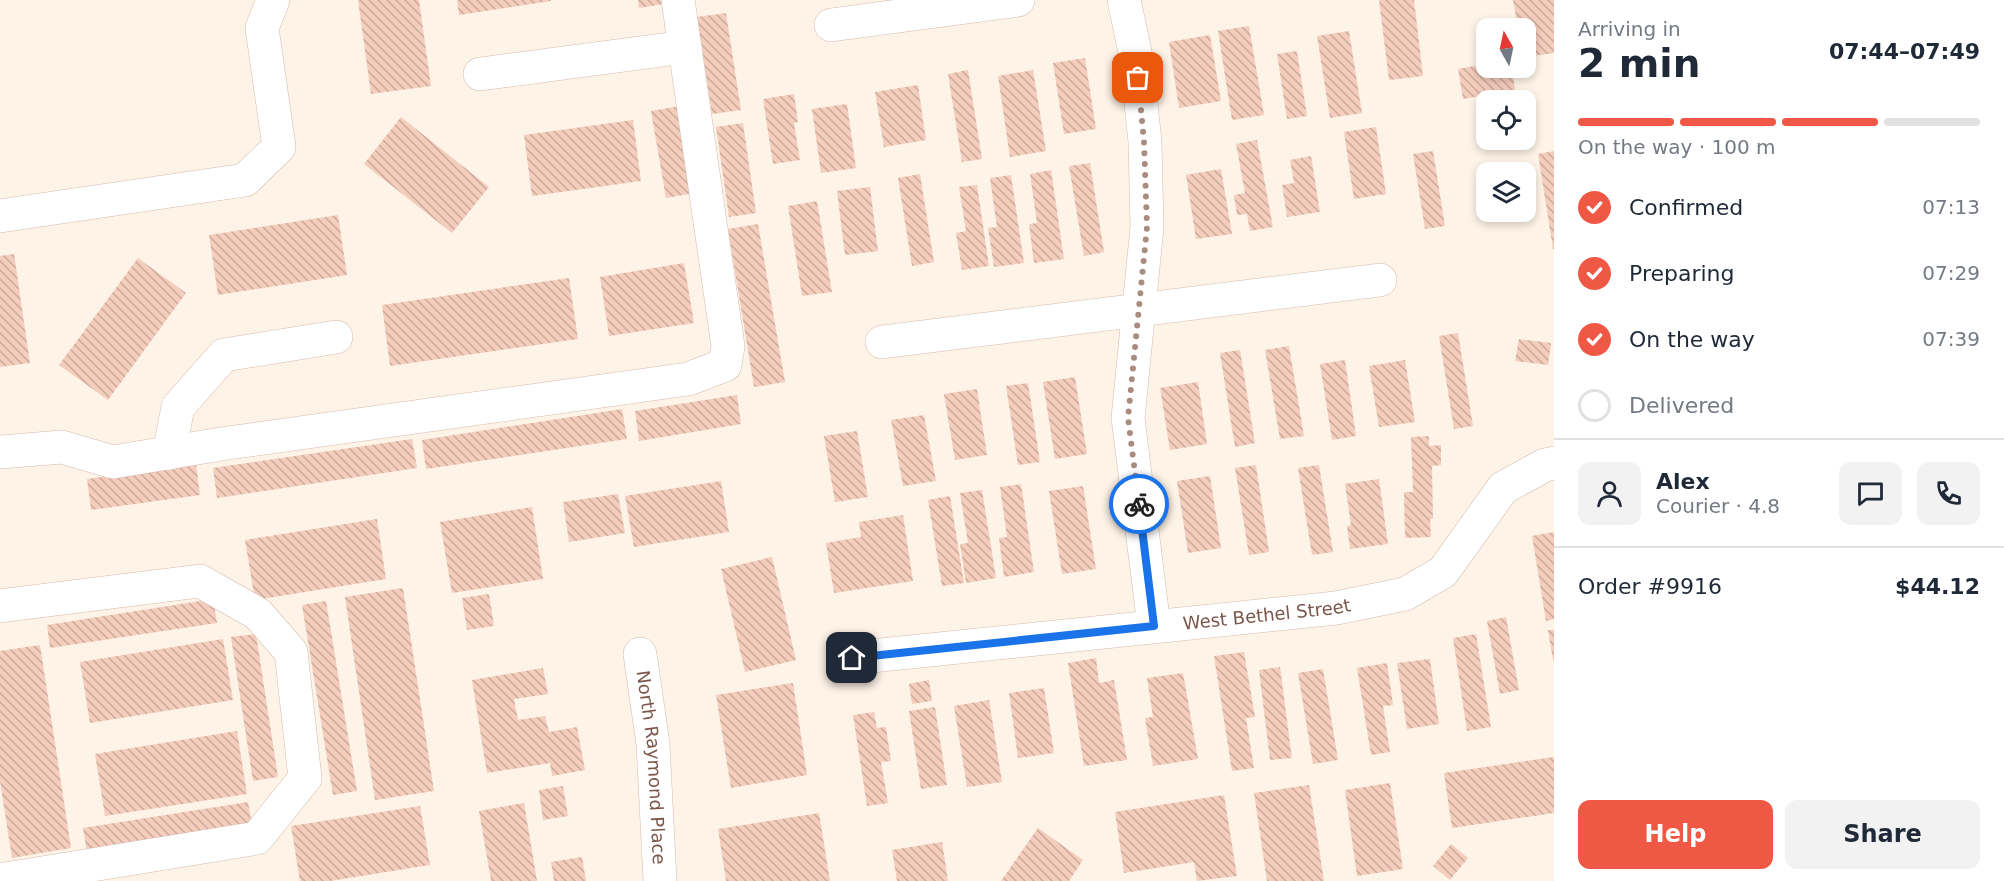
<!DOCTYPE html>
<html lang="en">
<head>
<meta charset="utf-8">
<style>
	body { margin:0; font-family:"DejaVu Sans",sans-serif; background:#f2f2f3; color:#1f2937; height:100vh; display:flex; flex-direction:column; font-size:22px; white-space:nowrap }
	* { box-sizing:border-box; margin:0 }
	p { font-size:20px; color:#747a83 }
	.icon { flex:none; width:33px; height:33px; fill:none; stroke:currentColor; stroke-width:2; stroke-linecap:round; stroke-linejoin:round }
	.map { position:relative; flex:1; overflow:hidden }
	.sheet { display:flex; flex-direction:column; background:#fff; width:450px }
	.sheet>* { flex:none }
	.needle { width:39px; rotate:351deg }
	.controls { position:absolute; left:1476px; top:18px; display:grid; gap:12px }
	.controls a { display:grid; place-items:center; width:60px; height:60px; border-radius:12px; background:#fff; box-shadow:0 3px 9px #0003; font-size:30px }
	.pin { position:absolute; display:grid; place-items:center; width:51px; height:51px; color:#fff; margin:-26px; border-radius:12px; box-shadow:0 3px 9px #0006 }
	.courier { position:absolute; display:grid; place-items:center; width:60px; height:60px; margin:-30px; border:4px solid #1a73e8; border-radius:50%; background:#fff; color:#222; box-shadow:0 2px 8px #0007 }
	.overview em { font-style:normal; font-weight:700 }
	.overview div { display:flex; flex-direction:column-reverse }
	.overview { display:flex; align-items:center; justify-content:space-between; height:102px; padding:0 24px }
	h1 { font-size:39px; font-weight:700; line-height:45px }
	.bar { display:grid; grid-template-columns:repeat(4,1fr); gap:9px 6px; align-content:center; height:72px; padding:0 24px }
	.bar i { height:8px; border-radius:4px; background:#e0e1e3 }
	.bar .on { background:#ef5845 }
	.bar p { grid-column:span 4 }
	.line { display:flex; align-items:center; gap:15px; padding:0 24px; border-top:2px solid #e0e1e3 }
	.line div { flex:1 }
	.round { display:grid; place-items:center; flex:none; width:63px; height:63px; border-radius:12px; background:#f2f2f3 }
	ol { padding:0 24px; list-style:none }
	li { display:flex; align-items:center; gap:18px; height:66px }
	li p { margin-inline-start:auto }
	li .icon { padding:6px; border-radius:50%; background:#ef5845; color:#fff; stroke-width:4 }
	li:last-child { color:#747a83 }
	li i { width:33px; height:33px; border:3px solid #e0e1e3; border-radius:50% }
	.cta { display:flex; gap:12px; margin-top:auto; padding:12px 24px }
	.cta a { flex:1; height:69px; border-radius:12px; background:#ef5845; color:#fff; font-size:24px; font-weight:700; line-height:69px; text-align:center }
	.cta a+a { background:#f2f2f3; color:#1f2937 }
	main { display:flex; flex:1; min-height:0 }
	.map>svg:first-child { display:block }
	.building { fill:url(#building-back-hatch) }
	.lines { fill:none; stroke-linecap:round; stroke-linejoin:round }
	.minor-casing { stroke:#d4bbae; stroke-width:34 }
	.minor { stroke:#fff; stroke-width:33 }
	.done { stroke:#a88c80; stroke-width:6; stroke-dasharray:0 10.8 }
	.route { stroke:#1a73e8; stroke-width:8 }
	.labels { text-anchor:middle; stroke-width:6; stroke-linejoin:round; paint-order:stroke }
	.street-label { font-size:18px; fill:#7a5549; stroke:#fff7ef }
</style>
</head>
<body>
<main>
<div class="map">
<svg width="1554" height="881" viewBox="0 0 1554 881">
	<defs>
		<pattern id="building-back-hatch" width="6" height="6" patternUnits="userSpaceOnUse" patternTransform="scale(1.5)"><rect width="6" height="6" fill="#f5cdbd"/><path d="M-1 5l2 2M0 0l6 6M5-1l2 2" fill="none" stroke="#cba99c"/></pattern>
	</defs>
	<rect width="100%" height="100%" fill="#fef3e7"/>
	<!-- building -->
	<g class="building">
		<polygon points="358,0 419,0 431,86 371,94"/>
		<polygon points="457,0 551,0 551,1 459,15"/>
		<polygon points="638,0 669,0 670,3 639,8"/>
		<polygon points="1379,0 1414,0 1423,76 1389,80"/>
		<polygon points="1513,0 1554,0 1554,53 1526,57 1526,28 1518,28"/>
		<polygon points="726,13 741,110 712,114 697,17"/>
		<polygon points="1249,26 1264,115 1232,120 1218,31"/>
		<polygon points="1349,31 1362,113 1330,118 1317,36"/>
		<polygon points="1210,35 1221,101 1179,108 1169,42"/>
		<polygon points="1297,51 1307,116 1287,119 1277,54"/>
		<polygon points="1085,58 1096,129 1064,134 1053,63"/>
		<polygon points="1486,64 1486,68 1512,68 1515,90 1463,99 1458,69"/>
		<polygon points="968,70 982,159 962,162 948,74"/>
		<polygon points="1033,70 1046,151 1010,157 998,76"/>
		<polygon points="918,85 926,140 884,147 875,92"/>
		<polygon points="794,94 798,122 794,123 800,160 773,164 763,99"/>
		<polygon points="847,104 856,168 821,173 812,109"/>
		<polygon points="680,106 695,193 666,198 651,111"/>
		<polygon points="401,117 489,187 452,233 364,164"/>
		<polygon points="633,120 641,181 532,196 524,135"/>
		<polygon points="743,123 756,213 729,217 716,127"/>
		<polygon points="1376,127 1386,194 1354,199 1344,132"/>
		<polygon points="1257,140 1273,227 1250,231 1247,214 1237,215 1234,195 1245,193 1236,144"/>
		<polygon points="1433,151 1445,226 1425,229 1413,154"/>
		<polygon points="1554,151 1554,249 1553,249 1538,154"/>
		<polygon points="1311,156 1320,212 1287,217 1282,185 1294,183 1290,160"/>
		<polygon points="1090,163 1104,252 1084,256 1069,166"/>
		<polygon points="1221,169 1232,234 1196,239 1186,175"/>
		<polygon points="1051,170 1064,259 1034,263 1029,224 1037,223 1030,174"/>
		<polygon points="920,174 934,262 912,266 898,178"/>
		<polygon points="1011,175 1024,263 994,267 988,228 997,227 990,178"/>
		<polygon points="977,185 989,266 962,270 956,233 966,231 959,187"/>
		<polygon points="870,187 878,251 845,255 837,191"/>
		<polygon points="817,201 832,292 802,296 788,206"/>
		<polygon points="338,215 347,275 218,295 209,235"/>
		<polygon points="758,224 785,382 754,387 728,229"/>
		<polygon points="14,254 30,363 0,367 0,256"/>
		<polygon points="138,258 186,293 108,400 59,365"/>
		<polygon points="684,263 694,323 609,336 600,277"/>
		<polygon points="569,278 578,339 390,366 382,305"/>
		<polygon points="1458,333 1473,426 1454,429 1439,336"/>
		<polygon points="1519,339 1551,343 1548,365 1515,361"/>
		<polygon points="1289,346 1304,436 1280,439 1265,350"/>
		<polygon points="1240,350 1255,443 1235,447 1220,353"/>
		<polygon points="1345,360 1356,436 1332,440 1320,364"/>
		<polygon points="1405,360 1415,422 1379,427 1369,366"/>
		<polygon points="1075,377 1087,454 1055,459 1043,382"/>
		<polygon points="1198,382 1207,444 1170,450 1160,388"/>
		<polygon points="1028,383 1040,462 1018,465 1006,386"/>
		<polygon points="977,389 987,455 955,460 944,394"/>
		<polygon points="737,395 741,424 639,441 635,411"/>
		<polygon points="622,409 627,439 426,469 422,440"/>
		<polygon points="924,415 936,481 903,486 891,420"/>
		<polygon points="857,431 868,497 835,502 824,436"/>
		<polygon points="1429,436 1429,446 1441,445 1441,465 1432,466 1433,519 1430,519 1431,537 1405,538 1404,492 1413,492 1411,437"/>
		<polygon points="412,439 417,468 217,498 213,468"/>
		<polygon points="196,464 200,495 91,510 87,479"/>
		<polygon points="1256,465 1269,552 1249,555 1235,468"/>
		<polygon points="1319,465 1333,552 1312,555 1298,468"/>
		<polygon points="1210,476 1221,548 1188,553 1177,481"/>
		<polygon points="1379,479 1388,544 1350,549 1347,526 1351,525 1345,484"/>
		<polygon points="721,481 729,532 634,547 625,496"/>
		<polygon points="1021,484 1034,572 1004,577 999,538 1007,537 1000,487"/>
		<polygon points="1083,486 1096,569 1062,574 1049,491"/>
		<polygon points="982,490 996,578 966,583 960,544 968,543 960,493"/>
		<polygon points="618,494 625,533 569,542 563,502"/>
		<polygon points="950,496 964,583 942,586 928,500"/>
		<polygon points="532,507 543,579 452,593 440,522"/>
		<polygon points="903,515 913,581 834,593 826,543 861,537 859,522"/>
		<polygon points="377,519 386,579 255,600 245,540"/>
		<polygon points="1554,532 1554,619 1546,621 1532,536"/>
		<polygon points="772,557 796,660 745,672 721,569"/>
		<polygon points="403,588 434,791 375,800 345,597"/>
		<polygon points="489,594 494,626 467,630 462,598"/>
		<polygon points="213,599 217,623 50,648 47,625"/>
		<polygon points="326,601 357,791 333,795 302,605"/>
		<polygon points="1506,617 1519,690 1500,694 1487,621"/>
		<polygon points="1548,630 1554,630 1554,660 1553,660"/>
		<polygon points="256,634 278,777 253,781 231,637"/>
		<polygon points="1476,634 1491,727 1467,731 1453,638"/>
		<polygon points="223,639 233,700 90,723 80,662"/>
		<polygon points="40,645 71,848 12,858 0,781 0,651"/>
		<polygon points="1244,652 1255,717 1246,718 1254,768 1232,771 1214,656"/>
		<polygon points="1096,658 1099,683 1114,680 1127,760 1084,766 1068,663"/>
		<polygon points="1430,659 1439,724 1407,729 1397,663"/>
		<polygon points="1387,663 1393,705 1383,706 1390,752 1371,755 1357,668"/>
		<polygon points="1280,667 1292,758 1270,760 1259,670"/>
		<polygon points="543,668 548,694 514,699 518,720 545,716 549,732 577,727 585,770 552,776 550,763 487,773 472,680"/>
		<polygon points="1323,669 1338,760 1313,764 1298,673"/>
		<polygon points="1183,673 1198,759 1153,766 1145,718 1153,717 1147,678"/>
		<polygon points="929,680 932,701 912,704 909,684"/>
		<polygon points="793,683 807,775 731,788 716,695"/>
		<polygon points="1044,688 1054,753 1018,758 1009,693"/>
		<polygon points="989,700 1002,782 967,787 954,706"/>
		<polygon points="935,707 947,785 921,789 909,711"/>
		<polygon points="874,712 877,728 886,727 891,761 881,762 888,803 867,806 853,715"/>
		<polygon points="237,731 247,794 105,816 95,754"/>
		<polygon points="1554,757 1554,813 1452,828 1444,773"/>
		<polygon points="1390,783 1403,869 1357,876 1345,790"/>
		<polygon points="1309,785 1324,881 1267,881 1254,793"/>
		<polygon points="563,786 568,816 543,820 539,790"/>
		<polygon points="1224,795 1237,876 1197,881 1194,862 1124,873 1115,812"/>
		<polygon points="248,802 252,825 87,852 83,828"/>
		<polygon points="524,803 537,881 491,881 479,811"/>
		<polygon points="420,806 430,865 330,881 300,881 291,826"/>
		<polygon points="819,813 830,881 726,881 718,829"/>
		<polygon points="1038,828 1083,860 1069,881 1001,881"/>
		<polygon points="942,842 948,881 897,881 892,850"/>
		<polygon points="1451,844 1468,858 1450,880 1433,866"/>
		<polygon points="582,857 586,881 554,881 551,862"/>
	</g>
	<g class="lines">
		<!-- minor casing -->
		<g class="minor-casing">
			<g id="minor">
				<polyline points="1124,0 1136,57 1145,142 1147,227 1128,418 1154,626"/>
				<polyline points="831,25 1018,0"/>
				<polyline points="480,74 685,47"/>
				<polyline points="0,216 245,180 279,147 262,28 273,0"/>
				<polyline points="882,342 1380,280"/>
				<polyline points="0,452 62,447 113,462 221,444 688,379 725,365 728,346 678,0"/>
				<polyline points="169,453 178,407 224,355 336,337"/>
				<polyline points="0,606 200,581 258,614 291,652 305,778 257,838 0,880"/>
				<path id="s1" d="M640,654L653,744L660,881"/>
				<path id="s2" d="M852,658L1336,608L1405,594L1443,572L1503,488L1545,465L1554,463"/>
			</g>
		</g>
		<!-- minor -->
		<use href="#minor" class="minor"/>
	</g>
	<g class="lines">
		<!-- done -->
		<polyline class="done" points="1138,78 1144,142 1147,227 1128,418 1139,504"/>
		<!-- route -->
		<polyline class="route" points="852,658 1154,626 1139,504"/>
	</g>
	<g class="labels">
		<!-- street labels -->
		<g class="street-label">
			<text dy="6" stroke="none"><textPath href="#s2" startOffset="417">West Bethel Street</textPath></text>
			<text dy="6" stroke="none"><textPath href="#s1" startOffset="114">North Raymond Place</textPath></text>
		</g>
	</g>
</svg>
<div class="controls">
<a><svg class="needle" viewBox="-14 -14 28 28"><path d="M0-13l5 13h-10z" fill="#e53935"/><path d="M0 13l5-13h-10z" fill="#747a83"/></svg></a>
<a><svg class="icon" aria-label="locate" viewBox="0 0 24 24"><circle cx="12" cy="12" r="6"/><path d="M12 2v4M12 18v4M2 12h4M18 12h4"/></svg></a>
<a><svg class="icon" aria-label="layers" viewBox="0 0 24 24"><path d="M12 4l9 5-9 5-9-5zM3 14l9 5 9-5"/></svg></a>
</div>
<div class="pin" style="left:1138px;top:78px;background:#ea580c"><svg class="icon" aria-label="bag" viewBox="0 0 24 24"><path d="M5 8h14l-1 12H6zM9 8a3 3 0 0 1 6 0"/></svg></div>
<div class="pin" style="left:852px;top:658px;background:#1f2937"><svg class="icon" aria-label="home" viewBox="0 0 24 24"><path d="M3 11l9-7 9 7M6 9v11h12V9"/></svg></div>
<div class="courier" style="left:1139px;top:504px"><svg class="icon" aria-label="bike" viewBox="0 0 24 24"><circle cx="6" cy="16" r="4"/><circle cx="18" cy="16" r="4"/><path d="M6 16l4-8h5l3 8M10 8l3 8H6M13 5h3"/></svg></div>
</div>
<section class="sheet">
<div class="overview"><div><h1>2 min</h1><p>Arriving in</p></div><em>07:44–07:49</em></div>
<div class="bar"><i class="on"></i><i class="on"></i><i class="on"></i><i></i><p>On the way · 100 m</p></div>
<ol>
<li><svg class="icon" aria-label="check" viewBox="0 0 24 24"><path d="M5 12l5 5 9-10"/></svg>Confirmed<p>07:13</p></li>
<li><svg class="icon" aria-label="check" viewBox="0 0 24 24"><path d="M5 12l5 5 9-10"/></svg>Preparing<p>07:29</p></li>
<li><svg class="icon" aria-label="check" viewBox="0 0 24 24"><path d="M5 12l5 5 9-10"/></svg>On the way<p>07:39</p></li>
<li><i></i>Delivered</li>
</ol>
<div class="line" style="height:108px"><a class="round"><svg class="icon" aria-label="person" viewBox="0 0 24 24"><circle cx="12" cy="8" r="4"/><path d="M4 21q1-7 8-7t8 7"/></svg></a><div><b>Alex</b><p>Courier · 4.8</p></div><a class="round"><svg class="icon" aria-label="chat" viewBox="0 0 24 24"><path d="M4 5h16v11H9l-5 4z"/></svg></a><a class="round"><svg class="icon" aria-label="phone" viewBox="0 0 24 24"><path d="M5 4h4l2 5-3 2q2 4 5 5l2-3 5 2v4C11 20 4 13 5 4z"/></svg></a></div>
<div class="line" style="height:78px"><div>Order #9916</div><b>$44.12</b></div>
<div class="cta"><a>Help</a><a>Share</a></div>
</section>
</main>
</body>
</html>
